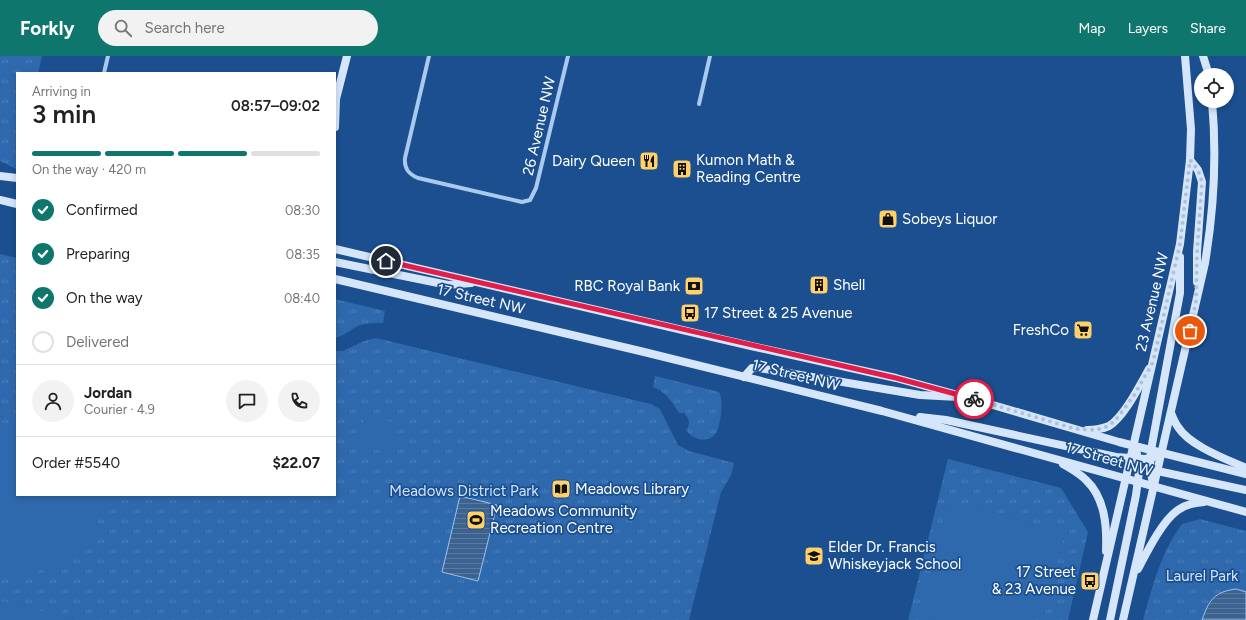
<!DOCTYPE html>
<html lang="en">
<head>
<meta charset="utf-8">
<style>
	body { margin:0; font-family:Figtree,sans-serif; background:#f2f2f2; color:#202124; height:100vh; display:flex; flex-direction:column; font-size:15px; white-space:nowrap }
	* { box-sizing:border-box; margin:0 }
	p { font-size:13px; color:#757577 }
	.icon { flex:none; width:22px; height:22px; fill:none; stroke:currentColor; stroke-width:2; stroke-linecap:round; stroke-linejoin:round }
	.map { position:relative; flex:1; overflow:hidden }
	.sheet { position:absolute; left:16px; top:16px; width:320px; height:424px; display:flex; flex-direction:column; background:#fff; border-radius:0px; box-shadow:0 2px 6px #0003 }
	.sheet>* { flex:none }
	.tools { position:absolute; left:1194px; top:12px; display:grid; gap:8px }
	.tools a { display:grid; place-items:center; width:40px; height:40px; border-radius:50%; background:#fff; box-shadow:0 2px 6px #0003; font-size:20px }
	.pin { position:absolute; display:grid; place-items:center; width:34px; height:34px; color:#fff; margin:-17px; border:2px solid #fff; border-radius:50%; box-shadow:0 1px 4px #0007 }
	.courier { position:absolute; display:grid; place-items:center; width:40px; height:40px; margin:-20px; border:3px solid #e11d48; border-radius:50%; background:#fff; color:#222; box-shadow:0 1px 5px #0007 }
	.overview em { font-style:normal; font-weight:600 }
	.overview div { display:flex; flex-direction:column-reverse }
	.overview { display:flex; align-items:center; justify-content:space-between; height:68px; padding:0 16px }
	h1 { font-size:26px; font-weight:600; line-height:30px }
	.bar { display:grid; grid-template-columns:repeat(4,1fr); gap:6px 4px; align-content:center; height:48px; padding:0 16px }
	.bar i { height:5px; border-radius:3px; background:#e0e0e0 }
	.bar .active { background:#0f766e }
	.bar p { grid-column:span 4 }
	.line { display:flex; align-items:center; gap:10px; padding:0 16px; border-top:1px solid #e0e0e0 }
	.line div { flex:1 }
	.round { display:grid; place-items:center; flex:none; width:42px; height:42px; border-radius:21px; background:#f2f2f2 }
	ol { padding:0 16px; list-style:none }
	li { display:flex; align-items:center; gap:12px; height:44px }
	li p { margin-inline-start:auto }
	li .icon { padding:4px; border-radius:50%; background:#0f766e; color:#fff; stroke-width:4 }
	li:last-child { color:#757577 }
	li i { width:22px; height:22px; border:2px solid #e0e0e0; border-radius:50% }
	header { display:flex; align-items:center; gap:24px; box-sizing:border-box; height:56px; padding:0 20px; background:#0f766e; color:#fff }
	header strong { font-size:19px }
	nav { display:flex; gap:22px; margin-inline-start:auto; font-size:14px }
	.search { width:280px; height:36px; background:#f2f2f2; display:flex; align-items:center; gap:10px; box-sizing:border-box; padding:0 14px; border-radius:22px; color:#757577; font-size:15px }
	.map>svg:first-child { display:block }
	.grass { fill:url(#grass-tufts) }
	.pitch { fill:#2e69ad }
	.water { fill:url(#water-rules); stroke:#9cc4f0 }
	.lines { fill:none; stroke-linecap:round; stroke-linejoin:round }
	.street { stroke:#a9c9ee; stroke-width:4 }
	.secondary { stroke:#d6e6fa; stroke-width:8 }
	.done { stroke:#afc1d8; stroke-width:4; stroke-dasharray:0 7.2 }
	.route { stroke:#e11d48; stroke-width:5 }
	.labels { text-anchor:middle; stroke-width:3.5; stroke-linejoin:round; paint-order:stroke }
	.street-label { font-size:15px; fill:#fff; stroke:#1b4f8f }
	.poi-label { font-size:15px; fill:#fff; stroke:#1b4f8f; text-anchor:start }
	.park-label { font-size:15px; fill:#cfe3fa; stroke:#1b4f8f }
</style>
</head>
<body>
<header>
<strong>Forkly</strong>
<div class="search"><svg class="icon" aria-label="search" viewBox="0 0 24 24"><circle cx="10" cy="10" r="6"/><path d="M15 15l6 6"/></svg>Search here</div>
<nav><a>Map</a><a>Layers</a><a>Share</a></nav>
</header>
<div class="map">
<svg width="1246" height="564" viewBox="0 0 1246 564">
	<defs>
		<pattern id="grass-tufts" width="24" height="20" patternUnits="userSpaceOnUse"><rect width="24" height="20" fill="#2e69ad"/><path d="M3 7l-1-3M5 7V3M7 7l1-3M15 17l-1-3M17 17v-4M19 17l1-3" fill="none" stroke="#4d80b9"/></pattern>
		<pattern id="water-rules" width="6" height="5" patternUnits="userSpaceOnUse"><rect width="6" height="5" fill="#3c6290"/><path d="M0 2.5h6" fill="none" stroke="#597aa1"/></pattern>
	</defs>
	<rect width="100%" height="100%" fill="#1b4f8f"/>
	<!-- grass -->
	<g class="grass">
		<polygon points="0,0 42,0 38,17 17,17 16,113 0,105"/>
		<polygon points="0,198 17,202 17,439 335,439 335,295 343,295 364,285 376,282 651,348 660,353 678,389 689,395 734,407 731,419 721,436 689,564 0,564"/>
		<path d="M335,243L385,255L383,267C374,267 365,267 358,270C350,274 344,280 335,282Z"/>
		<path d="M655,320L719,336C724,345 721,368 716,377C709,388 692,384 686,374C691,368 689,362 684,357H679C672,346 665,335 653,331Z"/>
		<polygon points="948,403 1061,432 1088,476 1068,564 908,564"/>
		<path d="M1200,463L1246,475V564H1143C1153,529 1160,498 1182,468Z"/>
	</g>
	<!-- pitch -->
	<g class="pitch">
		<polygon points="365,359 399,368 392,397 357,389"/>
		<path d="M0,366L17,370V439H108C103,455 96,471 87,484C69,509 29,522 0,516Z"/>
		<polygon points="951,446 1065,475 1051,535 1043,547 1015,564 932,564 920,561 946,450"/>
		<polygon points="0,545 79,564 0,564"/>
	</g>
	<!-- water -->
	<g class="water">
		<polygon points="460,440 497,449 478,525 442,516"/>
		<path d="M1236,533L1246,536V564H1202C1209,544 1214,536 1236,533Z"/>
	</g>
	<g class="lines">
		<!-- street -->
		<g class="street">
			<path d="M429,0L405,102C404,112 408,118 418,122L522,146L530,144L536,132L568,0"/>
			<polyline points="104,17 108,0"/>
			<polyline points="699,48 710,0"/>
		</g>
		<!-- secondary -->
		<g class="secondary">
			<polyline points="1203,0 1209,19"/>
			<polyline points="335,71 336,43 347,0"/>
			<polyline points="1190,104 1198,114 1202,126 1197,196 1197,226"/>
			<polyline points="0,120 17,122"/>
			<polyline points="0,144 17,148"/>
			<polyline points="335,193 751,290 896,322 969,342 1119,386 1246,418"/>
			<polyline points="335,206 448,229 471,227"/>
			<polyline points="335,223 640,295 882,355 1246,456"/>
			<polyline points="744,321 752,312 759,312 920,339 958,341"/>
			<path d="M1171,357C1173,362 1175,367 1178,371C1190,390 1226,403 1246,412"/>
			<polyline points="920,361 946,364 1116,401 1145,403 1154,401 1162,397"/>
			<path d="M1087,374C1094,374 1102,373 1109,370C1124,361 1140,329 1149,313"/>
			<path d="M1063,408C1071,413 1079,417 1086,424C1105,442 1107,470 1106,495"/>
			<polyline points="1153,414 1246,434"/>
			<polyline points="1153,428 1150,412 1151,394 1180,237 1180,201"/>
			<path d="M1138,513C1147,496 1162,465 1178,454C1186,448 1195,447 1204,446"/>
			<polyline points="1093,564 1180,188 1190,104 1191,73 1185,0"/>
			<polyline points="1110,564 1136,439 1139,416 1137,398"/>
			<path d="M1123,564L1205,207C1214,153 1217,100 1212,45"/>
		</g>
	</g>
	<g class="lines">
		<!-- done -->
		<polyline class="done" points="974,343 1076,373 1096,374 1108,370 1115,365 1133,341 1153,306 1180,188 1190,104 1198,114 1202,126 1197,196 1196,245 1190,275"/>
		<!-- route -->
		<polyline class="route" points="386,205 896,322 974,343"/>
	</g>
	<!-- icons -->
	<defs>
		<g id="restaurant-square" transform="scale(1)"><rect x="-9" y="-9" width="18" height="18" rx="4" fill="#ffd166" stroke="#1b4f8f"/><path d="M-5-6h1v4h1v-4h1v4h1v-4h1v5L-1.5 .5V6h-2V.5L-5-1ZM5-6V6H3V1.5H1.5Q1.5-4 5-6Z" fill="#111"/></g>
		<g id="building-square" transform="scale(1)"><rect x="-9" y="-9" width="18" height="18" rx="4" fill="#ffd166" stroke="#1b4f8f"/><path d="M-4-6H4V6H1V3H-1V6H-4ZM-2.5-4.3h1.7v1.8h-1.7ZM.8-4.3h1.7v1.8H.8ZM-2.5-1h1.7V.8h-1.7ZM.8-1h1.7V.8H.8Z" fill="#111"/></g>
		<g id="shop-square" transform="scale(1)"><rect x="-9" y="-9" width="18" height="18" rx="4" fill="#ffd166" stroke="#1b4f8f"/><path d="M-5-2.5h2.3a2.7 3.5 0 0 1 5.4 0H5L5.5 6h-11ZM-1.5-2.5h3a1.5 2.3 0 0 0-3 0Z" fill="#111"/></g>
		<g id="bank-square" transform="scale(1)"><rect x="-9" y="-9" width="18" height="18" rx="4" fill="#ffd166" stroke="#1b4f8f"/><path d="M-6-4H6V4H-6ZM0-2.3a2.3 2.3 0 1 0 0 4.6a2.3 2.3 0 1 0 0-4.6Z" fill="#111"/></g>
		<g id="bus-square" transform="scale(1)"><rect x="-9" y="-9" width="18" height="18" rx="4" fill="#ffd166" stroke="#1b4f8f"/><path d="M-5-6H5V4H4V6H2V4H-2V6H-4V4H-5ZM-3.5-4V0h7V-4ZM-3.5 1.2v1.5H-2V1.2ZM2 1.2v1.5H3.5V1.2Z" fill="#111"/></g>
		<g id="supermarket-square" transform="scale(1)"><rect x="-9" y="-9" width="18" height="18" rx="4" fill="#ffd166" stroke="#1b4f8f"/><path d="M-6-5.5h2.5l.6 2H6L4.5 2H-2.5L-4.4-4H-6ZM-1.5 3.2a1.3 1.3 0 1 0 .1 0ZM3 3.2a1.3 1.3 0 1 0 .1 0Z" fill="#111"/></g>
		<g id="library-square" transform="scale(1)"><rect x="-9" y="-9" width="18" height="18" rx="4" fill="#ffd166" stroke="#1b4f8f"/><path d="M-6-4Q-3-5.5-.7-3.5V5Q-3 3-6 4ZM6-4Q3-5.5 .7-3.5V5Q3 3 6 4Z" fill="#111"/></g>
		<g id="stadium-square" transform="scale(1)"><rect x="-9" y="-9" width="18" height="18" rx="4" fill="#ffd166" stroke="#1b4f8f"/><path d="M0-5a6.5 5 0 1 0 0 10a6.5 5 0 1 0 0-10ZM-3.5-1.8h7v3.6h-7Z" fill="#111"/></g>
		<g id="school-square" transform="scale(1)"><rect x="-9" y="-9" width="18" height="18" rx="4" fill="#ffd166" stroke="#1b4f8f"/><path d="M0-5L7-2L0 1L-7-2ZM-4 1L0 2.5L4 1V4Q0 6-4 4Z" fill="#111"/></g>
	</defs>
	<g fill-rule="evenodd">
		<use href="#restaurant-square" x="649" y="105"/>
		<use href="#building-square" x="682" y="113"/>
		<use href="#shop-square" x="888" y="163"/>
		<use href="#building-square" x="819" y="229"/>
		<use href="#bank-square" x="694" y="230"/>
		<use href="#bus-square" x="690" y="257"/>
		<use href="#supermarket-square" x="1083" y="274"/>
		<use href="#library-square" x="561" y="433"/>
		<use href="#stadium-square" x="476" y="464"/>
		<use href="#school-square" x="814" y="500"/>
		<use href="#bus-square" x="1090" y="525"/>
	</g>
	<g class="labels">
		<!-- street labels -->
		<g class="street-label">
			<text transform="translate(539 70) rotate(-77)" y="5">26 Avenue NW</text>
			<text transform="translate(481 243) rotate(13)" y="5">17 Street NW</text>
			<text transform="translate(1152 246) rotate(-77)" y="5">23 Avenue NW</text>
			<text transform="translate(796 319) rotate(14)" y="5">17 Street NW</text>
			<text transform="translate(1109 403) rotate(16)" y="5">17 Street NW</text>
		</g>
		<!-- poi labels -->
		<g class="poi-label">
			<text x="696" y="109">Kumon Math &amp;<tspan x="696" dy="17">Reading Centre</tspan></text>
			<text x="635" y="110" text-anchor="end">Dairy Queen</text>
			<text x="902" y="168">Sobeys Liquor</text>
			<text x="833" y="234">Shell</text>
			<text x="680" y="235" text-anchor="end">RBC Royal Bank</text>
			<text x="704" y="262">17 Street &amp; 25 Avenue</text>
			<text x="1069" y="279" text-anchor="end">FreshCo</text>
			<text x="575" y="438">Meadows Library</text>
			<text x="490" y="460">Meadows Community<tspan x="490" dy="17">Recreation Centre</tspan></text>
			<text x="828" y="496">Elder Dr. Francis<tspan x="828" dy="17">Whiskeyjack School</tspan></text>
			<text x="1076" y="521" text-anchor="end">17 Street<tspan x="1076" dy="17">&amp; 23 Avenue</tspan></text>
		</g>
		<!-- park labels -->
		<g class="park-label">
			<text x="464" y="440">Meadows District Park</text>
			<text x="1202" y="525">Laurel Park</text>
		</g>
	</g>
</svg>
<div class="tools">
<a><svg class="icon" aria-label="locate" viewBox="0 0 24 24"><circle cx="12" cy="12" r="6"/><path d="M12 2v4M12 18v4M2 12h4M18 12h4"/></svg></a>
</div>
<div class="pin" style="left:1190px;top:275px;background:#ea580c"><svg class="icon" aria-label="bag" viewBox="0 0 24 24"><path d="M5 8h14l-1 12H6zM9 8a3 3 0 0 1 6 0"/></svg></div>
<div class="pin" style="left:386px;top:205px;background:#1f2937"><svg class="icon" aria-label="home" viewBox="0 0 24 24"><path d="M3 11l9-7 9 7M6 9v11h12V9"/></svg></div>
<div class="courier" style="left:974px;top:343px"><svg class="icon" aria-label="bike" viewBox="0 0 24 24"><circle cx="6" cy="16" r="4"/><circle cx="18" cy="16" r="4"/><path d="M6 16l4-8h5l3 8M10 8l3 8H6M13 5h3"/></svg></div>
<section class="sheet">
<div class="overview"><div><h1>3 min</h1><p>Arriving in</p></div><em>08:57–09:02</em></div>
<div class="bar"><i class="active"></i><i class="active"></i><i class="active"></i><i></i><p>On the way · 420 m</p></div>
<ol>
<li><svg class="icon" aria-label="check" viewBox="0 0 24 24"><path d="M5 12l5 5 9-10"/></svg>Confirmed<p>08:30</p></li>
<li><svg class="icon" aria-label="check" viewBox="0 0 24 24"><path d="M5 12l5 5 9-10"/></svg>Preparing<p>08:35</p></li>
<li><svg class="icon" aria-label="check" viewBox="0 0 24 24"><path d="M5 12l5 5 9-10"/></svg>On the way<p>08:40</p></li>
<li><i></i>Delivered</li>
</ol>
<div class="line" style="height:72px"><a class="round"><svg class="icon" aria-label="person" viewBox="0 0 24 24"><circle cx="12" cy="8" r="4"/><path d="M4 21q1-7 8-7t8 7"/></svg></a><div><b>Jordan</b><p>Courier · 4.9</p></div><a class="round"><svg class="icon" aria-label="chat" viewBox="0 0 24 24"><path d="M4 5h16v11H9l-5 4z"/></svg></a><a class="round"><svg class="icon" aria-label="phone" viewBox="0 0 24 24"><path d="M5 4h4l2 5-3 2q2 4 5 5l2-3 5 2v4C11 20 4 13 5 4z"/></svg></a></div>
<div class="line" style="height:52px"><div>Order #5540</div><b>$22.07</b></div>
</section>
</div>
</body>
</html>
